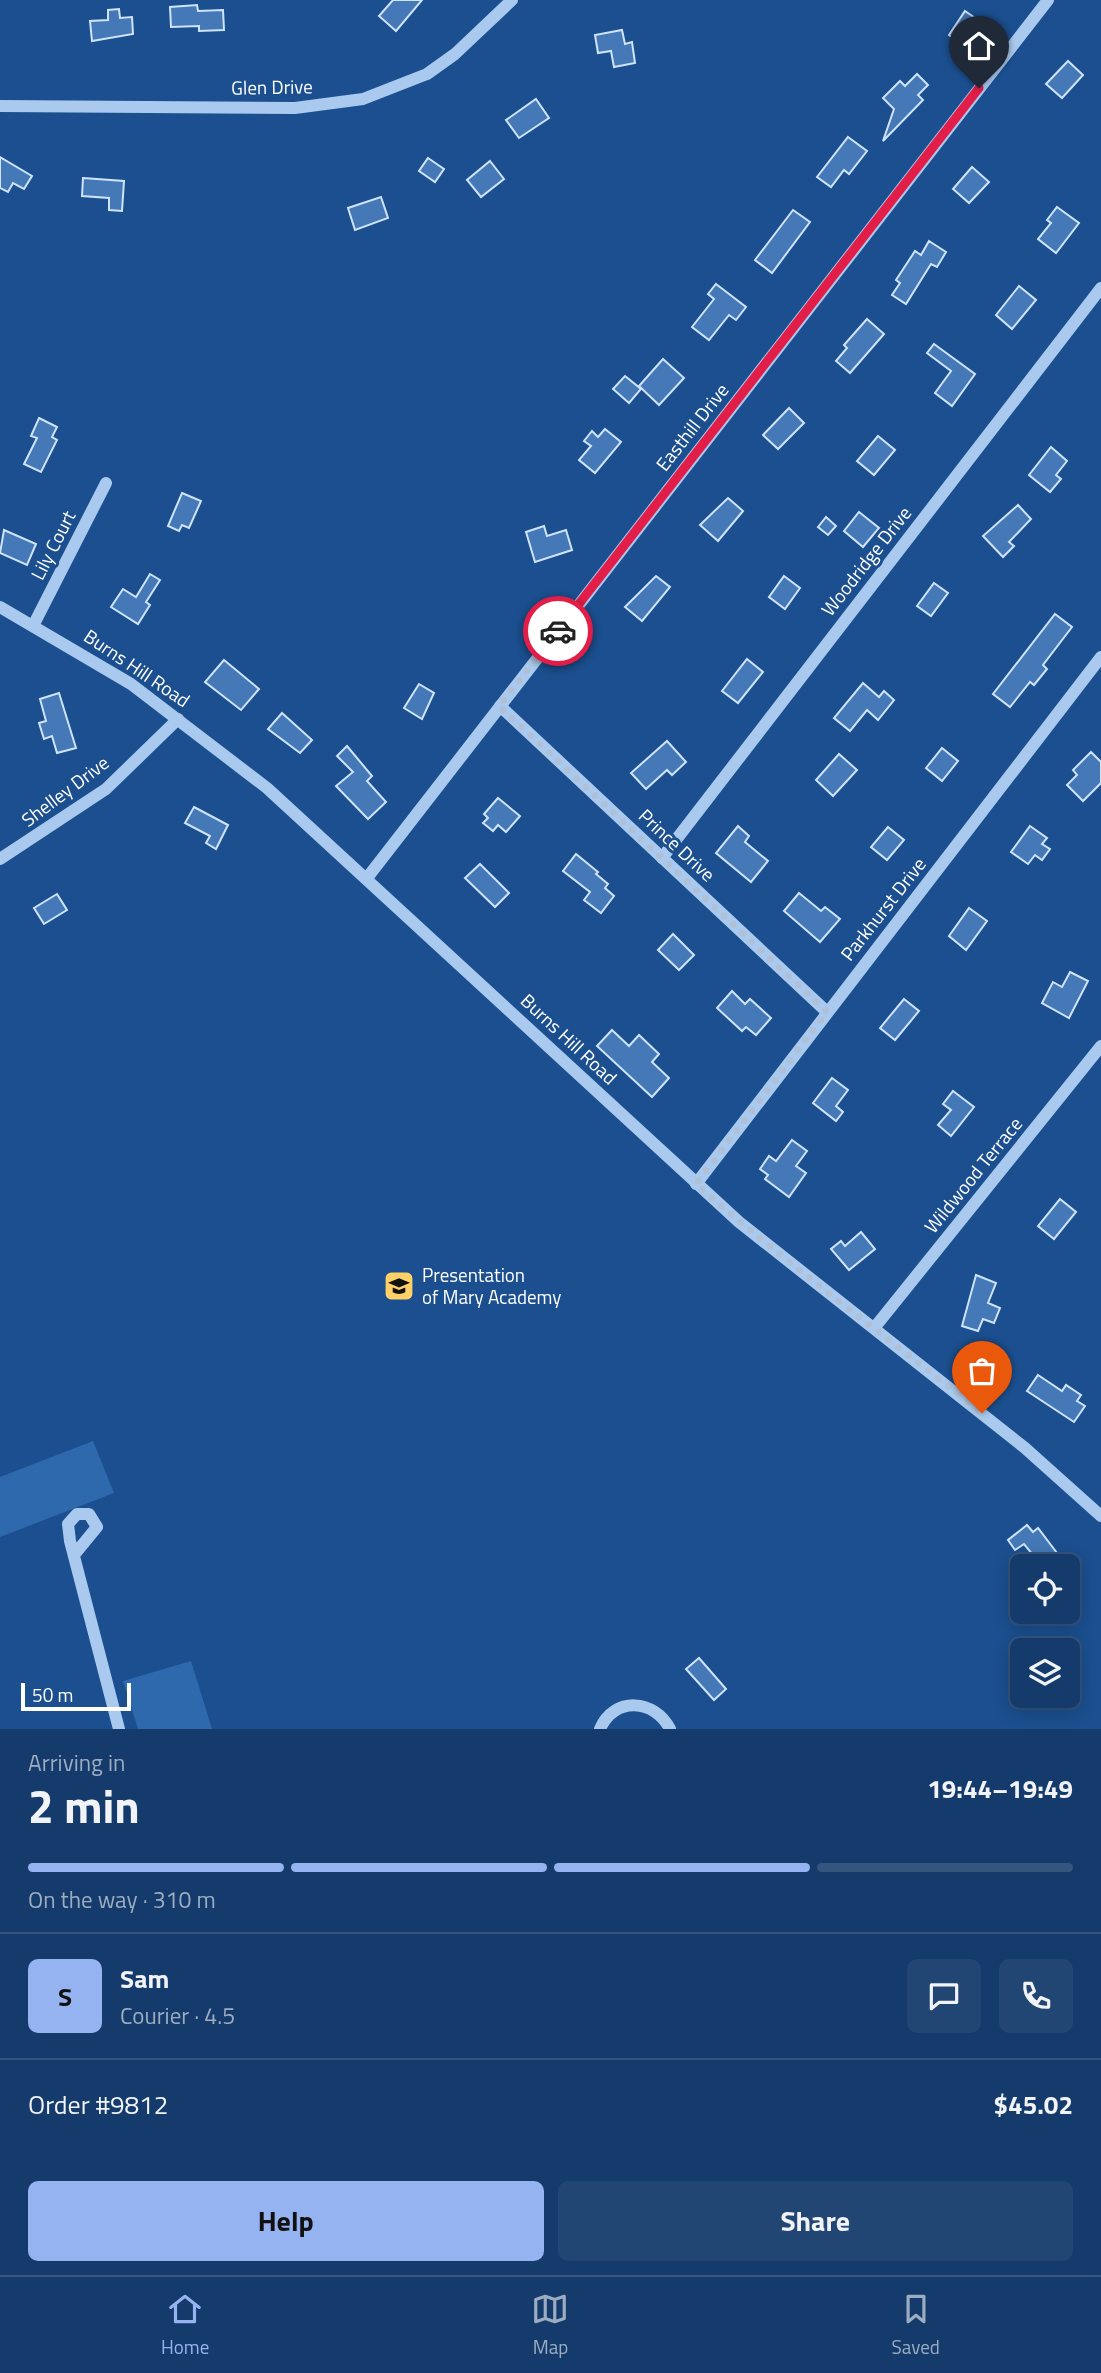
<!DOCTYPE html>
<html lang="en">
<head>
<meta charset="utf-8">
<style>
	body { margin:0; font-family:"Titillium Web",sans-serif; background:#214673; color:#f1f3f6; height:100vh; display:flex; flex-direction:column; font-size:26px; white-space:nowrap }
	* { box-sizing:border-box; margin:0 }
	p { font-size:23px; color:#9dadc1 }
	.icon { flex:none; width:38px; height:38px; fill:none; stroke:currentColor; stroke-width:2; stroke-linecap:round; stroke-linejoin:round }
	.map { position:relative; height:1729px; overflow:hidden }
	.side { display:flex; flex-direction:column; background:#143b6b; flex:1 }
	.side>* { flex:none }
	.fabs { position:absolute; left:1010px; top:1554px; display:grid; gap:14px }
	.fabs a { display:grid; place-items:center; width:70px; height:70px; border-radius:10px; background:#143b6b; box-shadow:0 4px 18px #0003,0 0 0 2px #33557e; font-size:35px }
	.scale { position:absolute; left:21px; bottom:18px; width:110px; box-sizing:border-box; padding-left:7px; border:4px solid #fff; border-top:0; font-size:19px; line-height:24px; white-space:nowrap; color:#fff; -webkit-text-stroke:5px #1b4f8f; paint-order:stroke }
	.pin { position:absolute; display:grid; place-items:center; width:60px; height:60px; color:#fff; margin:-72px -30px; border-radius:50% 50% 50% 0; rotate:-45deg; box-shadow:0 0 7px #0007 }
	.pin .icon { rotate:45deg }
	.courier { position:absolute; display:grid; place-items:center; width:70px; height:70px; margin:-35px; border:5px solid #e11d48; border-radius:50%; background:#fff; color:#222; box-shadow:0 2px 9px #0007 }
	.overview em { font-style:normal; font-weight:700 }
	.overview div { display:flex; flex-direction:column-reverse }
	.overview { display:flex; align-items:center; justify-content:space-between; height:119px; padding:0 28px }
	h1 { font-size:46px; font-weight:700; line-height:52px }
	.bar { display:grid; grid-template-columns:repeat(4,1fr); gap:10px 7px; align-content:center; height:84px; padding:0 28px }
	.bar i { height:9px; border-radius:5px; background:#33557e }
	.bar .selected { background:#95b2f1 }
	.bar p { grid-column:span 4 }
	.line { display:flex; align-items:center; gap:18px; padding:0 28px; border-top:2px solid #33557e }
	.line div { flex:1 }
	.round { display:grid; place-items:center; flex:none; width:74px; height:74px; border-radius:10px; background:#214673 }
	.cta { display:flex; gap:14px; margin-top:auto; padding:14px 28px }
	.cta a { flex:1; height:80px; border-radius:10px; background:#95b2f1; color:#111; font-size:28px; font-weight:700; line-height:80px; text-align:center }
	.cta a+a { background:#214673; color:#f1f3f6 }
	.menu { display:flex; justify-content:space-around; align-items:center; height:98px; border-top:2px solid #33557e; background:#143b6b; font-size:19px; color:#9dadc1 }
	.menu a { display:grid; justify-items:center; gap:4px }
	.menu .selected { color:#95b2f1 }
	.map>svg:first-child { display:block }
	.green { fill:#2e69ad }
	.building { fill:#4478b7; stroke:#cfe3fa; stroke-width:2 }
	.lines { fill:none; stroke-linecap:round; stroke-linejoin:round }
	.minor { stroke:#a9c9ee; stroke-width:12 }
	.done { stroke:#afc1d8; stroke-width:7; stroke-dasharray:0 12.6 }
	.route { stroke:#e11d48; stroke-width:9 }
	.labels { text-anchor:middle; stroke-width:6; stroke-linejoin:round; paint-order:stroke }
	.street-label { font-size:19px; fill:#fff; stroke:#1b4f8f }
	.poi-label { font-size:19px; fill:#fff; stroke:#1b4f8f; text-anchor:start }
</style>
</head>
<body>
<div class="map">
<svg width="1101" height="1729" viewBox="0 0 1101 1729">
	<rect width="100%" height="100%" fill="#1b4f8f"/>
	<!-- green -->
	<g class="green">
		<polygon points="93,1441 114,1493 0,1537 0,1477"/>
		<polygon points="191,1661 212,1729 138,1729 123,1681"/>
	</g>
	<!-- building -->
	<g class="building">
		<polygon points="393,0 422,0 396,31 379,16"/>
		<polygon points="197,5 198,11 223,10 224,30 199,31 199,26 171,27 170,7"/>
		<polygon points="119,9 120,18 132,17 133,34 92,41 90,21 108,20 108,10"/>
		<polygon points="965,11 981,22 964,46 949,35"/>
		<polygon points="622,30 625,44 632,42 635,63 614,67 611,51 598,53 595,35"/>
		<polygon points="1068,61 1083,75 1062,98 1046,84"/>
		<polygon points="917,74 928,85 918,95 923,100 883,141 894,109 883,98 900,81 905,86"/>
		<polygon points="536,99 549,118 519,138 506,120"/>
		<polygon points="848,137 867,151 849,174 844,170 831,187 817,177"/>
		<polygon points="0,157 32,176 24,189 13,183 8,192 0,188"/>
		<polygon points="428,158 444,169 435,182 419,171"/>
		<polygon points="490,161 504,179 481,197 467,180"/>
		<polygon points="972,167 989,182 969,203 953,189"/>
		<polygon points="83,178 124,181 122,211 109,210 109,198 82,196"/>
		<polygon points="381,197 388,218 355,230 348,208"/>
		<polygon points="1057,207 1079,223 1056,253 1038,239 1051,223 1047,220"/>
		<polygon points="793,210 810,222 772,273 755,260"/>
		<polygon points="929,241 946,252 937,267 931,264 906,304 892,295 900,283 896,280 915,251 921,255"/>
		<polygon points="716,284 746,307 736,320 729,315 709,340 692,327 714,299 708,294"/>
		<polygon points="1019,286 1036,300 1012,329 996,315"/>
		<polygon points="867,319 884,334 850,373 836,361 847,348 844,345"/>
		<polygon points="934,344 975,374 952,406 935,393 951,371 927,353"/>
		<polygon points="663,359 684,378 659,405 639,386"/>
		<polygon points="625,376 641,389 629,403 613,389"/>
		<polygon points="789,408 804,423 778,449 763,435"/>
		<polygon points="39,418 57,427 52,437 57,440 41,472 24,464 37,438 31,436"/>
		<polygon points="605,429 621,442 595,473 579,460 591,446 584,441 592,431 598,437"/>
		<polygon points="878,436 895,450 874,475 857,461"/>
		<polygon points="1051,447 1067,461 1056,475 1061,479 1050,492 1029,475"/>
		<polygon points="182,493 201,501 189,528 182,525 179,531 168,526"/>
		<polygon points="728,498 743,511 718,541 700,525"/>
		<polygon points="1018,505 1031,519 1009,542 1014,546 1003,557 983,536"/>
		<polygon points="859,512 879,528 863,547 844,531"/>
		<polygon points="826,517 836,526 828,535 818,527"/>
		<polygon points="544,526 547,536 566,530 572,550 535,562 526,532"/>
		<polygon points="4,530 36,544 27,565 0,553"/>
		<polygon points="150,574 160,580 146,602 150,605 138,624 111,607 123,589 136,597"/>
		<polygon points="656,576 670,587 642,621 625,607"/>
		<polygon points="784,576 800,588 785,609 769,597"/>
		<polygon points="934,583 948,593 931,616 917,606"/>
		<polygon points="1055,614 1072,627 1043,665 1047,669 1034,685 1030,682 1010,707 993,694"/>
		<polygon points="747,659 763,672 738,703 722,691"/>
		<polygon points="224,660 259,689 241,710 205,682"/>
		<polygon points="863,683 879,697 884,691 894,700 878,720 867,710 850,731 834,718"/>
		<polygon points="419,684 434,693 422,719 404,708"/>
		<polygon points="59,693 76,748 57,753 52,736 44,739 39,723 46,721 40,699"/>
		<polygon points="282,713 312,740 300,753 268,729"/>
		<polygon points="667,741 686,762 672,775 667,770 646,789 631,773"/>
		<polygon points="347,746 372,776 367,781 386,802 368,819 336,786 353,772 337,756"/>
		<polygon points="942,748 958,761 942,781 926,768"/>
		<polygon points="1091,752 1101,762 1101,783 1083,801 1067,785 1077,775 1073,770"/>
		<polygon points="839,754 857,770 833,796 816,780"/>
		<polygon points="498,798 520,816 506,832 498,825 493,831 483,823 488,818 484,814"/>
		<polygon points="194,807 228,825 216,849 206,843 210,836 185,823"/>
		<polygon points="738,826 749,836 745,842 768,861 751,882 716,853"/>
		<polygon points="1030,826 1047,838 1042,844 1050,849 1042,860 1035,855 1028,864 1011,852"/>
		<polygon points="888,827 904,840 887,860 871,847"/>
		<polygon points="576,854 598,872 596,874 608,884 605,888 614,896 601,913 584,900 590,892 563,871"/>
		<polygon points="480,864 509,893 495,907 465,878"/>
		<polygon points="799,893 821,911 825,907 840,919 820,942 784,911"/>
		<polygon points="57,894 67,910 44,924 34,908"/>
		<polygon points="969,908 987,921 966,950 949,936"/>
		<polygon points="673,934 694,955 679,970 658,950"/>
		<polygon points="1070,972 1088,981 1069,1018 1042,1003 1053,982 1062,987"/>
		<polygon points="732,991 745,1004 750,999 771,1018 756,1035 746,1027 742,1031 717,1008"/>
		<polygon points="904,999 919,1011 895,1040 880,1028"/>
		<polygon points="612,1030 629,1046 639,1035 659,1054 652,1062 669,1078 652,1097 597,1046"/>
		<polygon points="832,1078 848,1090 836,1106 843,1112 836,1121 813,1103"/>
		<polygon points="953,1091 974,1107 951,1136 938,1125 951,1110 943,1104"/>
		<polygon points="792,1140 807,1151 796,1166 806,1173 789,1197 765,1179 768,1175 760,1169 769,1156 776,1161"/>
		<polygon points="1060,1199 1076,1212 1054,1239 1038,1226"/>
		<polygon points="861,1232 875,1249 849,1270 831,1249 841,1241 845,1246"/>
		<polygon points="976,1275 996,1283 988,1303 1000,1308 994,1323 983,1319 978,1331 962,1326"/>
		<polygon points="1038,1375 1062,1391 1066,1385 1081,1395 1077,1401 1085,1406 1074,1422 1027,1391"/>
		<polygon points="1027,1525 1033,1532 1038,1528 1057,1553 1051,1557 1058,1566 1042,1566 1024,1544 1015,1550 1008,1540"/>
		<polygon points="699,1658 726,1689 714,1700 686,1669"/>
	</g>
	<g class="lines">
		<!-- minor -->
		<g class="minor">
			<polyline points="0,106 295,108 363,99 427,74 455,54 512,0"/>
			<polyline points="0,607 131,684 267,788 739,1222 1025,1448 1101,1516"/>
			<polyline points="34,624 106,483"/>
			<polyline points="500,706 827,1012"/>
			<polyline points="662,858 1101,288"/>
			<polyline points="0,859 106,789 178,719"/>
			<polyline points="367,878 1048,0"/>
			<polyline points="696,1184 1101,657"/>
			<polyline points="875,1327 1101,1046"/>
			<polyline points="74,1555 97,1527 89,1514 77,1514 68,1524 70,1541 119,1729"/>
			<path d="M600,1729C614,1696 655,1699 670,1729"/>
		</g>
	</g>
	<g class="lines">
		<!-- done -->
		<path class="done" d="M558,631L499,706L827,1012L696,1184C788,1265 887,1337 982,1413"/>
		<!-- route -->
		<polyline class="route" points="558,631 979,88"/>
	</g>
	<!-- icons -->
	<defs>
		<g id="school-square" transform="scale(1.575)"><rect x="-9" y="-9" width="18" height="18" rx="4" fill="#ffd166" stroke="#1b4f8f"/><path d="M0-5L7-2L0 1L-7-2ZM-4 1L0 2.5L4 1V4Q0 6-4 4Z" fill="#111"/></g>
	</defs>
	<g fill-rule="evenodd">
		<use href="#school-square" x="399" y="1286"/>
	</g>
	<g class="labels">
		<!-- street labels -->
		<g class="street-label">
			<text transform="translate(272 87) rotate(-1)" y="7">Glen Drive</text>
			<text transform="translate(692 427) rotate(-52)" y="7">Easthill Drive</text>
			<text transform="translate(53 545) rotate(-63)" y="7">Lily Court</text>
			<text transform="translate(866 561) rotate(-52)" y="7">Woodridge Drive</text>
			<text transform="translate(137 668) rotate(34)" y="7">Burns Hill Road</text>
			<text transform="translate(65 791) rotate(-37)" y="7">Shelley Drive</text>
			<text transform="translate(677 845) rotate(43)" y="7">Prince Drive</text>
			<text transform="translate(883 909) rotate(-52)" y="7">Parkhurst Drive</text>
			<text transform="translate(569 1039) rotate(43)" y="7">Burns Hill Road</text>
			<text transform="translate(973 1175) rotate(-51)" y="7">Wildwood Terrace</text>
		</g>
		<!-- poi labels -->
		<g class="poi-label">
			<text x="422" y="1282">Presentation<tspan x="422" dy="22">of Mary Academy</tspan></text>
		</g>
	</g>
</svg>
<div class="fabs">
<a><svg class="icon" aria-label="locate" viewBox="0 0 24 24"><circle cx="12" cy="12" r="6"/><path d="M12 2v4M12 18v4M2 12h4M18 12h4"/></svg></a>
<a><svg class="icon" aria-label="layers" viewBox="0 0 24 24"><path d="M12 4l9 5-9 5-9-5zM3 14l9 5 9-5"/></svg></a>
</div>
<div class="scale">50 m</div>
<div class="pin" style="left:982px;top:1413px;background:#ea580c"><svg class="icon" aria-label="bag" viewBox="0 0 24 24"><path d="M5 8h14l-1 12H6zM9 8a3 3 0 0 1 6 0"/></svg></div>
<div class="pin" style="left:979px;top:88px;background:#1f2937"><svg class="icon" aria-label="home" viewBox="0 0 24 24"><path d="M3 11l9-7 9 7M6 9v11h12V9"/></svg></div>
<div class="courier" style="left:558px;top:631px"><svg class="icon" aria-label="car" viewBox="0 0 24 24"><path d="M5 17H2v-5l4-1 3-4h7l3 4 3 1v5h-3M9 17h6M6 11h13"/><circle cx="7" cy="17" r="2"/><circle cx="17" cy="17" r="2"/></svg></div>
</div>
<section class="side">
<div class="overview"><div><h1>2 min</h1><p>Arriving in</p></div><em>19:44–19:49</em></div>
<div class="bar"><i class="selected"></i><i class="selected"></i><i class="selected"></i><i></i><p>On the way · 310 m</p></div>
<div class="line" style="height:126px"><b class="round" style="background:#95b2f1;color:#111">S</b><div><b>Sam</b><p>Courier · 4.5</p></div><a class="round"><svg class="icon" aria-label="chat" viewBox="0 0 24 24"><path d="M4 5h16v11H9l-5 4z"/></svg></a><a class="round"><svg class="icon" aria-label="phone" viewBox="0 0 24 24"><path d="M5 4h4l2 5-3 2q2 4 5 5l2-3 5 2v4C11 20 4 13 5 4z"/></svg></a></div>
<div class="line" style="height:91px"><div>Order #9812</div><b>$45.02</b></div>
<div class="cta"><a>Help</a><a>Share</a></div>
</section>
<nav class="menu">
<a class="selected"><svg class="icon" aria-label="home" viewBox="0 0 24 24"><path d="M3 11l9-7 9 7M6 9v11h12V9"/></svg>Home</a>
<a><svg class="icon" aria-label="map" viewBox="0 0 24 24"><path d="M3 6l6-2 6 2 6-2v14l-6 2-6-2-6 2zM9 4v14M15 6v14"/></svg>Map</a>
<a><svg class="icon" aria-label="saved" viewBox="0 0 24 24"><path d="M7 4h10v16l-5-4-5 4z"/></svg>Saved</a>
</nav>
</body>
</html>
